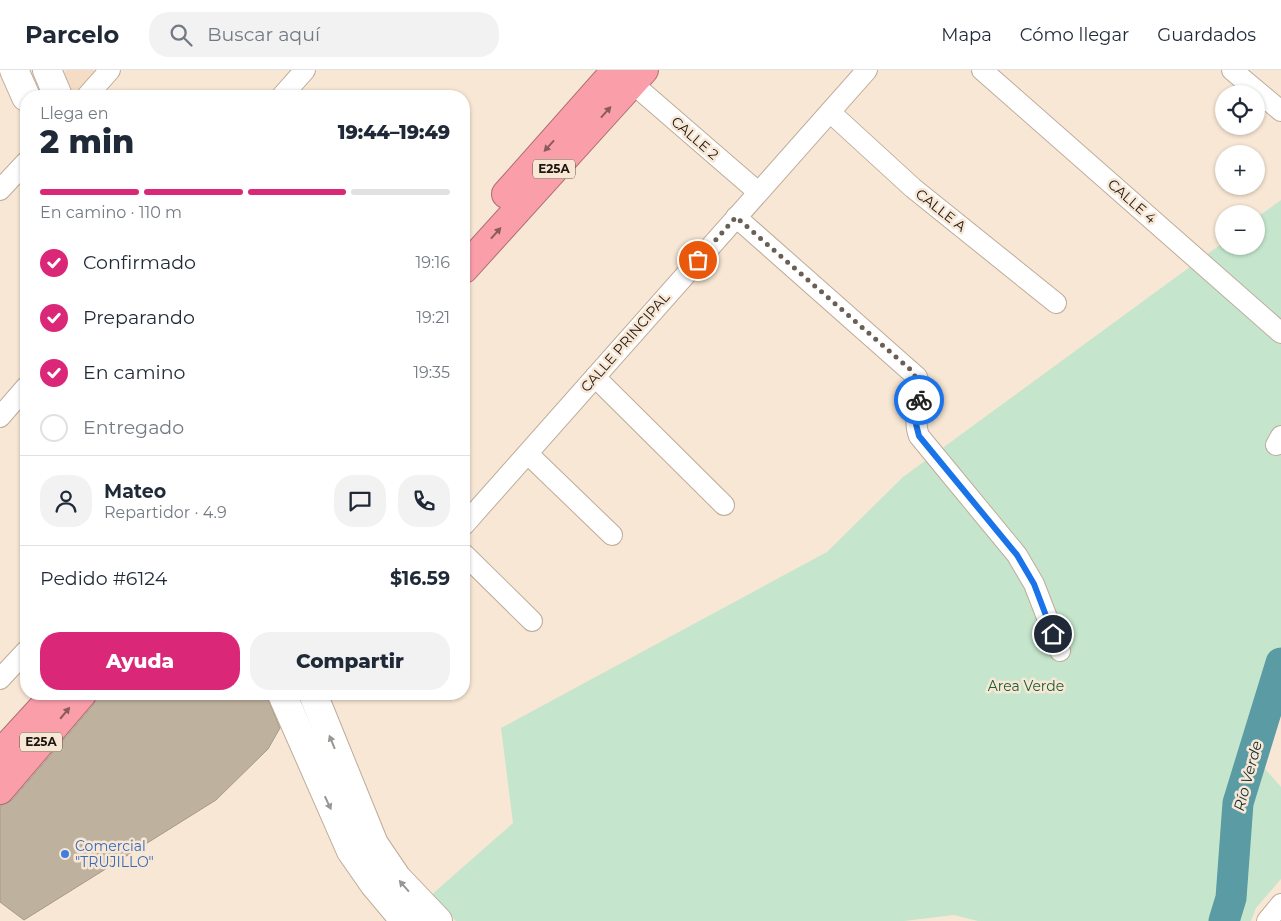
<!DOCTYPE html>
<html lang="es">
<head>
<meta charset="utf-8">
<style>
	body { margin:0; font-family:Montserrat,sans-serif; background:#f2f2f3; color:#1f2937; height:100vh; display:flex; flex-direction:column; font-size:19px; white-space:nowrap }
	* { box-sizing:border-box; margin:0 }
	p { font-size:16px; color:#747a83 }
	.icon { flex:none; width:28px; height:28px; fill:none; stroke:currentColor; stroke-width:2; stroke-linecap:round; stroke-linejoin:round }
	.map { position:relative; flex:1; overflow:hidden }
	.sheet { position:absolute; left:20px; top:20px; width:450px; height:610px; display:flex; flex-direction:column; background:#fff; border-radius:20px; box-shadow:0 1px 4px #0004 }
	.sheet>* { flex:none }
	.tools { position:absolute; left:1215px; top:15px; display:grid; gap:10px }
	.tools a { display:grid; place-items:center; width:50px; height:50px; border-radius:50%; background:#fff; box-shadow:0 1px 4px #0004; font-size:25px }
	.pin { position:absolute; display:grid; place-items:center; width:42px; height:42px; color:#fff; margin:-21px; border:2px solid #fff; border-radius:50%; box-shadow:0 1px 5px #0007 }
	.courier { position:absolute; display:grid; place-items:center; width:50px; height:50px; margin:-25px; border:4px solid #1a73e8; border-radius:50%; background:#fff; color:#222; box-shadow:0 1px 6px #0007 }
	.summary em { font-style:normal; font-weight:800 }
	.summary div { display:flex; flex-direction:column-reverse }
	.summary { display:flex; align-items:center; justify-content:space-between; height:85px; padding:0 20px }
	h1 { font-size:32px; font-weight:800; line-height:38px }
	.bar { display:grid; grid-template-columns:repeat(4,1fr); gap:8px 5px; align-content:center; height:60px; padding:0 20px }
	.bar i { height:6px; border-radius:4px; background:#e0e1e3 }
	.bar .active { background:#db2777 }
	.bar p { grid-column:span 4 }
	.line { display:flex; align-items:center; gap:12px; padding:0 20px; border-top:1px solid #e0e1e3 }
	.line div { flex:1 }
	.round { display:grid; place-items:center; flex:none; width:52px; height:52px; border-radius:20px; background:#f2f2f3 }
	ol { padding:0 20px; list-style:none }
	li { display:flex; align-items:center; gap:15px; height:55px }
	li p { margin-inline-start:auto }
	li .icon { padding:5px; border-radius:50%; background:#db2777; color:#fff; stroke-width:4 }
	li:last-child { color:#747a83 }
	li i { width:28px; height:28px; border:2px solid #e0e1e3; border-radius:50% }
	.primary-button { display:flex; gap:10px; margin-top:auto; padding:10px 20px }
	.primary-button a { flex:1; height:58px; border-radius:20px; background:#db2777; color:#fff; font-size:20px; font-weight:800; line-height:58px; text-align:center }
	.primary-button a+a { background:#f2f2f3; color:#1f2937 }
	header { display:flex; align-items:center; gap:30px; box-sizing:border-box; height:70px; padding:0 25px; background:#fff; border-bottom:1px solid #e0e1e3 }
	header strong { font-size:24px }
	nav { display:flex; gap:28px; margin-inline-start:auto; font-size:18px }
	.search { width:350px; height:45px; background:#f2f2f3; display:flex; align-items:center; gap:12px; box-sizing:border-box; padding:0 18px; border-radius:20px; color:#747a83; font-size:19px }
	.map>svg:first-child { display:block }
	.built { fill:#f4ddc4 }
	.green { fill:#c5e6cd }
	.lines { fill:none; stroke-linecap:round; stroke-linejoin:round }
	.river { stroke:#5a9ba4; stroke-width:31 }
	.building { fill:#beb19d; stroke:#a69a86 }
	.street-casing { stroke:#bdac9a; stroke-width:22 }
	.secondary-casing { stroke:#bdac9a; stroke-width:30 }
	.highway-casing { stroke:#ac6e74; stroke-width:30 }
	.street { stroke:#fff; stroke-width:20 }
	.secondary { stroke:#fff; stroke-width:28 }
	.highway { stroke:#fa9eaa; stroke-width:28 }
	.oneway { fill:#8b5a5d }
	.oneway2 { fill:#999693 }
	.done { stroke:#695f55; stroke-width:5; stroke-dasharray:0 9 }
	.route { stroke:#1a73e8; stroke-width:6 }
	.shop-dot { fill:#3f7fe0; stroke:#f8e7d4; stroke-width:2 }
	.labels { text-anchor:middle; stroke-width:5; stroke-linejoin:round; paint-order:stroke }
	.shield { fill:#f8e7d4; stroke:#5e554b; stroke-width:1 }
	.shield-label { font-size:12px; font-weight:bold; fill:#1c1610 }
	.street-label { font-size:14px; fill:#1c1610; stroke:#f8e7d4 }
	.park-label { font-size:14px; fill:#185f35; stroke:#f8e7d4 }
	.shop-label { font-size:14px; fill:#366cbe; stroke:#f8e7d4; text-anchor:start }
	.water-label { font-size:15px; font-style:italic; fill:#103136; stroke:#f8e7d4 }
</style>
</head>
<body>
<header>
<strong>Parcelo</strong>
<div class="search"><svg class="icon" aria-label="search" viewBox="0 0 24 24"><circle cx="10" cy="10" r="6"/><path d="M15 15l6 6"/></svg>Buscar aquí</div>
<nav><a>Mapa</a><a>Cómo llegar</a><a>Guardados</a></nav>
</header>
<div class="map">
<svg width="1281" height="851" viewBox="0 0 1281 851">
	<rect width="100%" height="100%" fill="#f8e7d4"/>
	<!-- built -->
	<polygon class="built" points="66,0 102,0 79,26 74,26 60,12"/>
	<!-- green -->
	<polygon class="green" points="1281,130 1281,587 1252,684 1281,717 1281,809 1256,838 1251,851 978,851 954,845 904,851 456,851 430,826 513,753 501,658 827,482 903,407 1224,172 1224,176 1256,176 1256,148"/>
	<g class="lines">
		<!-- river -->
		<polyline class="river" points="1224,851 1231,828 1238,733 1281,593"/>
	</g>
	<!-- building -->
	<polygon class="building" points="97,624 266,624 280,658 268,679 216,730 24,850 0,832 0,736 12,730 94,634"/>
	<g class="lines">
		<!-- street casing -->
		<g class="street-casing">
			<g id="street">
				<polyline points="982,0 1281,263"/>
				<polyline points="1232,0 1281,41"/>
				<polyline points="632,13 758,122"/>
				<polyline points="87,26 110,0"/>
				<polyline points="282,26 305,0"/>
				<polyline points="830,42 913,118 1056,233"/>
				<polyline points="0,120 26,92"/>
				<path d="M736,147L917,307C925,327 911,346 919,366L1017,485L1034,514L1060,581"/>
				<polyline points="595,307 724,435"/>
				<polyline points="0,347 26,317"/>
				<polyline points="1276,375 1281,366"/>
				<polyline points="528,384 612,465"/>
				<polyline points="464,455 867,0"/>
				<polyline points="464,484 532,551"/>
				<polyline points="0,609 26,581"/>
				<polyline points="1267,851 1281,834"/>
			</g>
		</g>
		<!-- secondary casing -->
		<g class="secondary-casing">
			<g id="secondary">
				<polyline points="14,0 26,27"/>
				<polyline points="47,0 58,26"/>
				<polyline points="282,624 351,781 374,814 405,851"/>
				<polyline points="313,624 374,774 397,808 438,851"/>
			</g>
		</g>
		<!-- highway casing -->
		<g class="highway-casing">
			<g id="highway">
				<polyline points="506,124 616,0"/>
				<polyline points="464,199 644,0"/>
				<polyline points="0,684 55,624"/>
				<polyline points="0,720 82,624"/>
			</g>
		</g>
		<!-- street -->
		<use href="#street" class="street"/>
		<!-- secondary -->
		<use href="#secondary" class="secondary"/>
		<!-- highway -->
		<use href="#highway" class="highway"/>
	</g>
	<!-- one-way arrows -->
	<defs><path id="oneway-solid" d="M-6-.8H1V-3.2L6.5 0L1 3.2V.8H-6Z" transform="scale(1.25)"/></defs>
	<g class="oneway">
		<use href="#oneway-solid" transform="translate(606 42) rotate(-48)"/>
		<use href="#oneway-solid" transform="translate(549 76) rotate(132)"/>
		<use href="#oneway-solid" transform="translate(496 163) rotate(-48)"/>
		<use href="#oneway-solid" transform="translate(65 643) rotate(-50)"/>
	</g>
	<g class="oneway2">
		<use href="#oneway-solid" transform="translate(332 672) rotate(-112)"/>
		<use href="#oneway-solid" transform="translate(328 733) rotate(65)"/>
		<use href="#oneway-solid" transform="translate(404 816) rotate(-131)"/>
	</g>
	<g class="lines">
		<!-- done -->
		<polyline class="done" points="698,190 736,147 912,301 920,315 919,330"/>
		<!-- route -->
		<polyline class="route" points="919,330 915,350 919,366 1017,485 1034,514 1053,564"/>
	</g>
	<!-- markers -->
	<circle class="shop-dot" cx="65" cy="784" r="5"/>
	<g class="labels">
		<!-- shield labels -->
		<g class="shield">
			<rect x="533" y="89.5" width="42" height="19" rx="4"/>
			<rect x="20" y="662.5" width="42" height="19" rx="4"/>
		</g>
		<g class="shield-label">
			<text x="554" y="103">E25A</text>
			<text x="41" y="676">E25A</text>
		</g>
		<!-- street labels -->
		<g class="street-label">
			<text transform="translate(695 68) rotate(41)" y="5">CALLE 2</text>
			<text transform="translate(1132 131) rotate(41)" y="5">CALLE 4</text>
			<text transform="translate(941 140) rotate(38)" y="5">CALLE A</text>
			<text transform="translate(625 272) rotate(-49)" y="5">CALLE PRINCIPAL</text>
		</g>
		<!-- park labels -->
		<g class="park-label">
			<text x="1026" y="621">Area Verde</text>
		</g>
		<!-- shop labels -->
		<g class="shop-label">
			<text x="75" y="781">Comercial<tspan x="75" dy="16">"TRUJILLO"</tspan></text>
		</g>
		<!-- water labels -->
		<g class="water-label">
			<text transform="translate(1248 706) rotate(-75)" y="5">Río Verde</text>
		</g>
	</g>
</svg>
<div class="tools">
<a><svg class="icon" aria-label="locate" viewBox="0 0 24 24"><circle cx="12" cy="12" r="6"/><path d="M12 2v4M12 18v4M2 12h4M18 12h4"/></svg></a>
<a>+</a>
<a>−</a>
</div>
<div class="pin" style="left:698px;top:190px;background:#ea580c"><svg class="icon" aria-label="bag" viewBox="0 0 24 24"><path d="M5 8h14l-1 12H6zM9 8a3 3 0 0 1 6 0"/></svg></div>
<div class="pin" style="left:1053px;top:564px;background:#1f2937"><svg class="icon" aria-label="home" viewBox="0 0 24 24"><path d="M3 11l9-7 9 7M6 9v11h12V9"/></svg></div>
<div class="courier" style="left:919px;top:330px"><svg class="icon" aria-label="bike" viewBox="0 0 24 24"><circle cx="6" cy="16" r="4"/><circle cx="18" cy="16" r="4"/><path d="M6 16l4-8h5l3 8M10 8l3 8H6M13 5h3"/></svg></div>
<section class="sheet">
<div class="summary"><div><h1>2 min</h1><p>Llega en</p></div><em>19:44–19:49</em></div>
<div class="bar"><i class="active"></i><i class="active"></i><i class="active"></i><i></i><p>En camino · 110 m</p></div>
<ol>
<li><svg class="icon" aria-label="check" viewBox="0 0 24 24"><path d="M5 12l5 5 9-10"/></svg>Confirmado<p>19:16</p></li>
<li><svg class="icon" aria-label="check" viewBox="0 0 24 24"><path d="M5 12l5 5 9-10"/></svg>Preparando<p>19:21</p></li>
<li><svg class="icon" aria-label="check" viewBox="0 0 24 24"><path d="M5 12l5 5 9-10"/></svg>En camino<p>19:35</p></li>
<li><i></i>Entregado</li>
</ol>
<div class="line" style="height:90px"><a class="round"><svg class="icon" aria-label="person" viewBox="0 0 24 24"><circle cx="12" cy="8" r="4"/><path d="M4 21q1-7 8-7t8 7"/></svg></a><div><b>Mateo</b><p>Repartidor · 4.9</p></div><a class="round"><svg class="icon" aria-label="chat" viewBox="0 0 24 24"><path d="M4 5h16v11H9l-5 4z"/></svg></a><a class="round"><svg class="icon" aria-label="phone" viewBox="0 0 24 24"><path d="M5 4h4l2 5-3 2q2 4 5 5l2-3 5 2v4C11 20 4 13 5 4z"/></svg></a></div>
<div class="line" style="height:65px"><div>Pedido #6124</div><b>$16.59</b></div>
<div class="primary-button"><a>Ayuda</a><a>Compartir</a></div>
</section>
</div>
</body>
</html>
